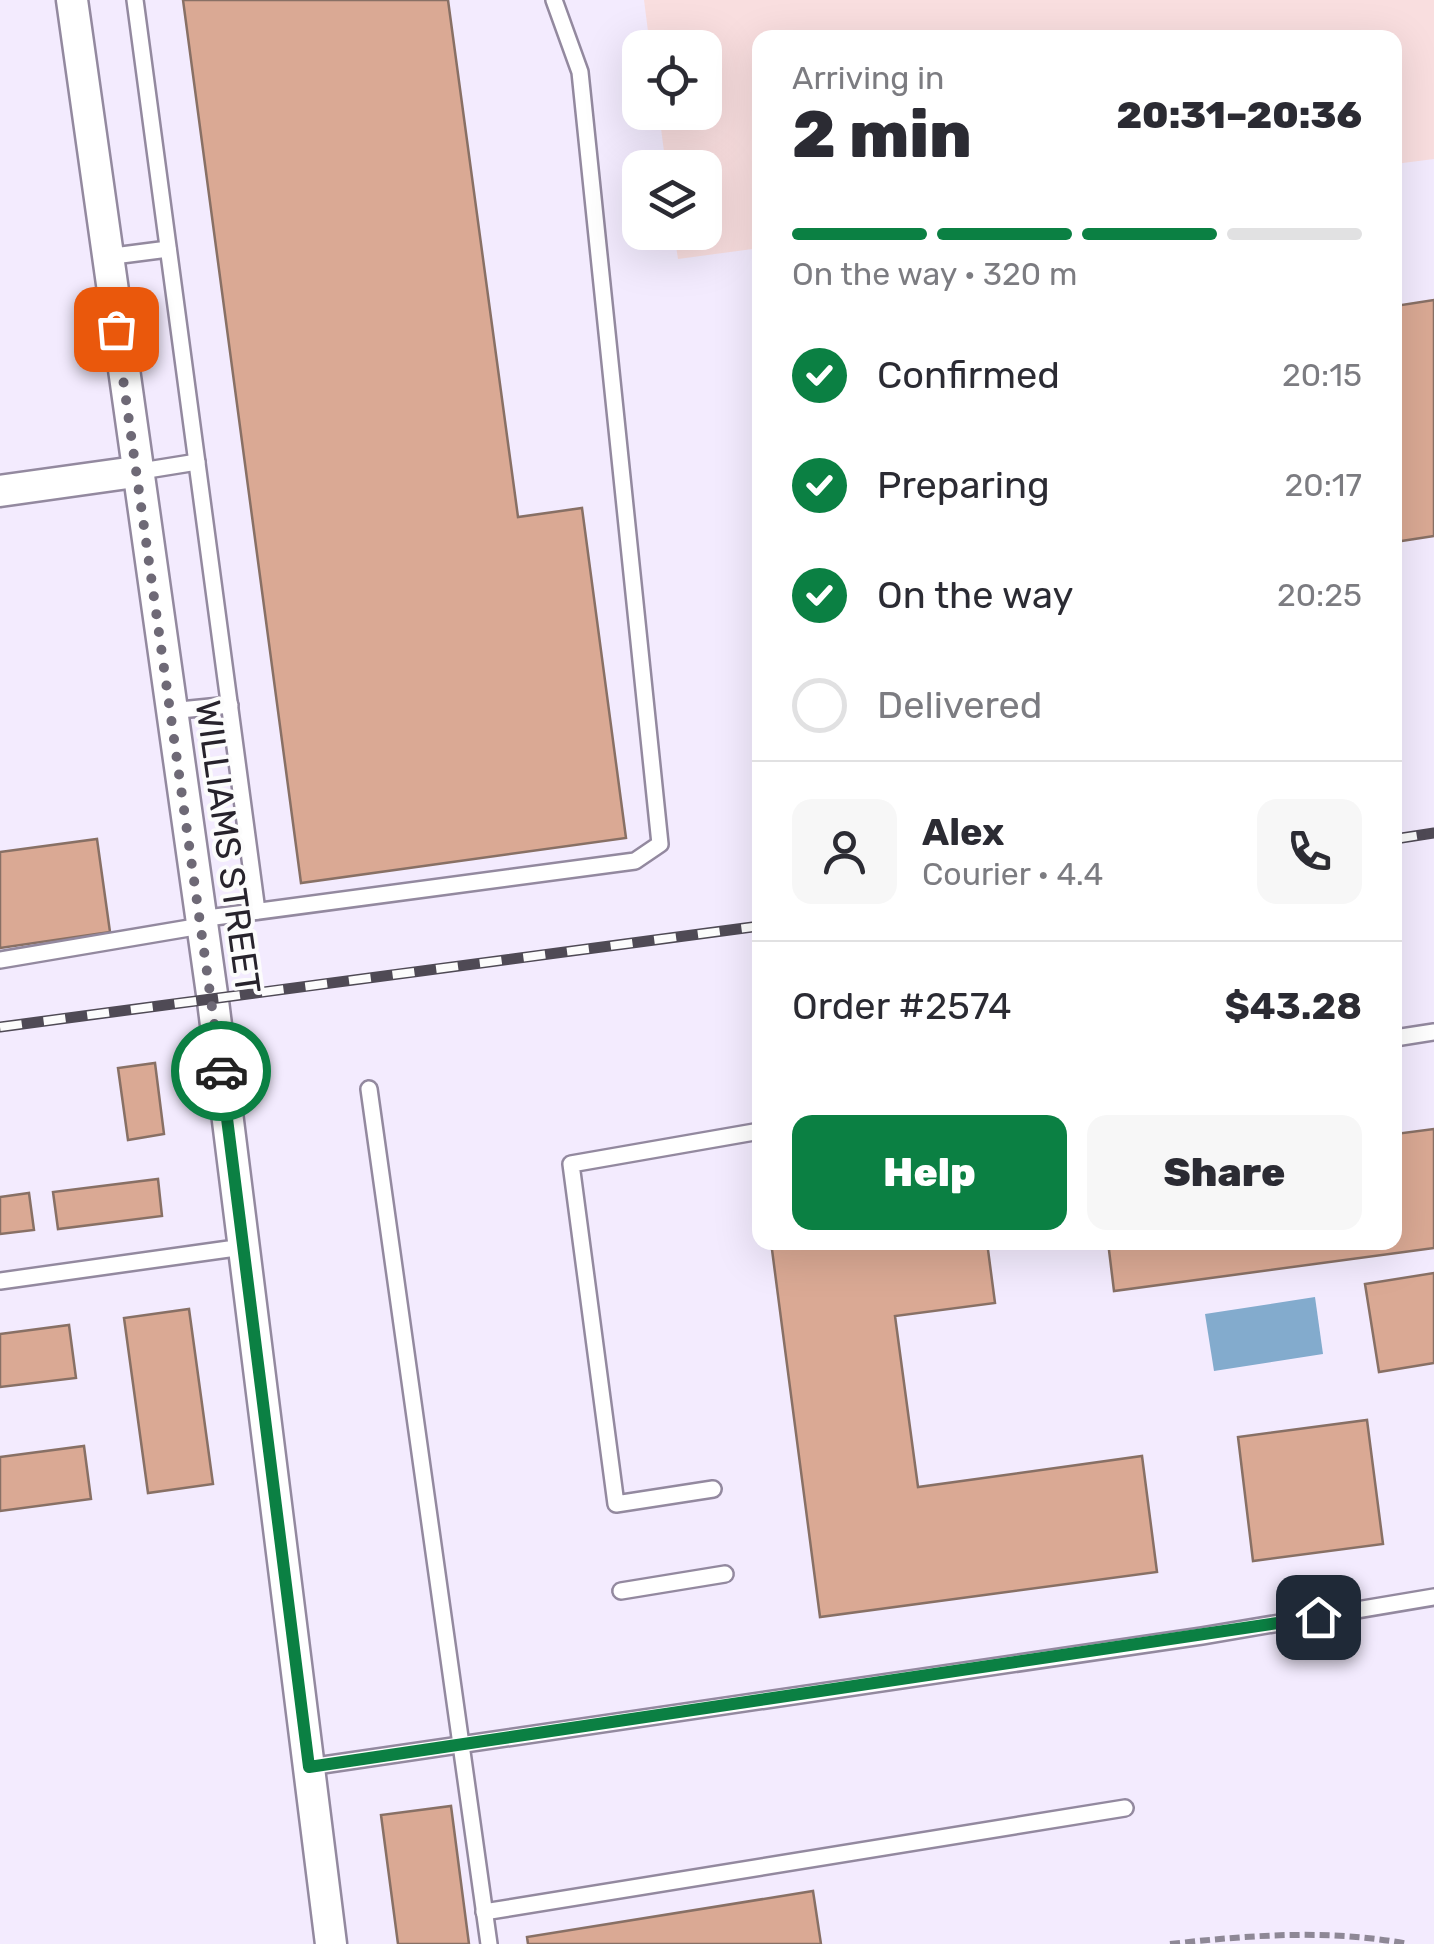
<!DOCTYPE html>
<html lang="en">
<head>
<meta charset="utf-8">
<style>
	body { margin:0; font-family:Rubik,sans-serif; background:#f7f7f7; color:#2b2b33; height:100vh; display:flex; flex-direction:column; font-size:38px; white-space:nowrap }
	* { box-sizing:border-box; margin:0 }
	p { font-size:32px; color:#7c7c81 }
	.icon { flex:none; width:55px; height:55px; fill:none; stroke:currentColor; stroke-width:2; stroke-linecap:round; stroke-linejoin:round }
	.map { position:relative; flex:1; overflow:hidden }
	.details { position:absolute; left:752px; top:30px; width:650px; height:1220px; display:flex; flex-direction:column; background:#fff; border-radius:20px; box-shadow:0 10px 40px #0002 }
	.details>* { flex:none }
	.tools { position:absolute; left:622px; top:30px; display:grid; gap:20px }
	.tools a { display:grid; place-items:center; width:100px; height:100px; border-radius:20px; background:#fff; box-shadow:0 10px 40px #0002; font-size:50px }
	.pin { position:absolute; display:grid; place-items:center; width:85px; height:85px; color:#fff; margin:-42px; border-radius:20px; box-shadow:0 5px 15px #0006 }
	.courier { position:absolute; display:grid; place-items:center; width:100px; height:100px; margin:-50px; border:8px solid #0b8043; border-radius:50%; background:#fff; color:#222; box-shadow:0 2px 12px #0007 }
	.head em { font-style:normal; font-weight:800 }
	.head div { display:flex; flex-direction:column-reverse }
	.head { display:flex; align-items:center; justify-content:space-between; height:170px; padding:0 40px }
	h1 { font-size:65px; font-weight:800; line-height:75px }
	.bar { display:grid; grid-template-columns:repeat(4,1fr); gap:15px 10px; align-content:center; height:120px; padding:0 40px }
	.bar i { height:12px; border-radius:8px; background:#e1e1e2 }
	.bar .current { background:#0b8043 }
	.bar p { grid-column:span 4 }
	.line { display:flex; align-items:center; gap:25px; padding:0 40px; border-top:2px solid #e1e1e2 }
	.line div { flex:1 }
	.round { display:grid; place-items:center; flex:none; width:105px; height:105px; border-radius:20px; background:#f7f7f7 }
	ol { padding:0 40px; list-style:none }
	li { display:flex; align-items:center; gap:30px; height:110px }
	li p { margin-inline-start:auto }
	li .icon { padding:10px; border-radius:50%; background:#0b8043; color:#fff; stroke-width:4 }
	li:last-child { color:#7c7c81 }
	li i { width:55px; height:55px; border:5px solid #e1e1e2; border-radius:50% }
	.cta { display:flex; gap:20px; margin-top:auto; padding:20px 40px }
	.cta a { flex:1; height:115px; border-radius:20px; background:#0b8043; color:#fff; font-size:40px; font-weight:800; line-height:115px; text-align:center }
	.cta a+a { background:#f7f7f7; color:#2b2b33 }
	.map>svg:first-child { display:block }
	.commercial { fill:#f9dedf }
	.water { fill:#83abcd }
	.building { fill:#daa994; stroke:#887065; stroke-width:2.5 }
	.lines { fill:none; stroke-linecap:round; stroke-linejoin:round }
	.lane-casing { stroke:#93899f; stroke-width:20 }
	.street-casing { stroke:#93899f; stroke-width:35 }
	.path { stroke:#8e8896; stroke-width:6; stroke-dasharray:10 5; stroke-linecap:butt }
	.lane { stroke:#fff; stroke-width:15 }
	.street { stroke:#fff; stroke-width:30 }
	.rail-casing { stroke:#4f4a55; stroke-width:11 }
	.rail { stroke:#fcfcfc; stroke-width:8; stroke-dasharray:22; stroke-linecap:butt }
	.done { stroke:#6e6976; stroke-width:10; stroke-dasharray:0 18 }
	.route { stroke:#0b8043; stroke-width:12 }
	.labels { text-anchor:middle; stroke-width:8; stroke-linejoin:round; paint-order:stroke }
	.street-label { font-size:35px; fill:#27232c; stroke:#fcfcfc }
</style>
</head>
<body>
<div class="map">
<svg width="1434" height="1944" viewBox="0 0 1434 1944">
	<rect width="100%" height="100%" fill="#f3ebfe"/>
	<!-- commercial -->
	<polygon class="commercial" points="644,0 1434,0 1434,159 1395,164 1395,38 760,38 760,248 678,259 674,233 705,232 705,168 666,167 659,113 705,112 705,48 650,47"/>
	<!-- water -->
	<polygon class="water" points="1315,1297 1323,1354 1214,1371 1205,1314"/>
	<!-- building -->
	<g class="building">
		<polygon points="183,0 448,0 518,517 582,508 626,838 301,883"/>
		<polygon points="1434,300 1434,536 1395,542 1395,306"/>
		<polygon points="97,839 110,932 0,948 0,852"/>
		<polygon points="155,1063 164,1134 128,1140 118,1068"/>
		<polygon points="1434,1129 1434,1248 1114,1291 1108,1242 1395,1242 1395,1134"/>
		<polygon points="158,1179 162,1216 58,1229 53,1192"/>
		<polygon points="29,1193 34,1230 0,1234 0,1197"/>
		<polygon points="771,1242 987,1242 995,1303 895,1316 918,1487 1142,1456 1157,1572 820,1617"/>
		<polygon points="1434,1273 1434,1363 1379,1372 1365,1284"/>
		<polygon points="189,1309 213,1484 148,1493 124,1318"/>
		<polygon points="69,1325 76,1378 0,1387 0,1334"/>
		<polygon points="1367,1420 1383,1544 1253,1561 1238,1437"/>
		<polygon points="84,1446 91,1499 0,1511 0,1457"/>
		<polygon points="451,1806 469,1944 398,1944 381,1815"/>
		<polygon points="813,1891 821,1944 528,1944 527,1937"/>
	</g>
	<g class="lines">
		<!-- lane casing -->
		<g class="lane-casing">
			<g id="lane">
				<polyline points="135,0 257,911"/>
				<polyline points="106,257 168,249"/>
				<polyline points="135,472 197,462"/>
				<polyline points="170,711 230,705"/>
				<polyline points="200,919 635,861 660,844 580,72 554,0"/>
				<polyline points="0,960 201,926"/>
				<polyline points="1395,1038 1434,1032"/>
				<polyline points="369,1089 489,1944"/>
				<polyline points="0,1281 243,1247"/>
				<polyline points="713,1489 616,1504 571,1164 760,1131"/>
				<polyline points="621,1591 725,1574"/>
				<polyline points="309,1767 1202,1636 1434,1597"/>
				<polyline points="484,1912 1125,1808"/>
			</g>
		</g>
		<!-- street casing -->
		<g class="street-casing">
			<g id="street">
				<polyline points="72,0 213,1001 331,1944"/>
				<polyline points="0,491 135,472"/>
			</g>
		</g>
		<!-- path -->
		<path class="path" d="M1170,1944C1252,1935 1328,1929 1409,1944"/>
		<!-- lane -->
		<use href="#lane" class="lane"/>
		<!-- street -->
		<use href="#street" class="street"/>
		<!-- rail casing -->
		<g class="rail-casing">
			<g id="rail">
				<polyline points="1395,839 1434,833"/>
				<polyline points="0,1027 760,926"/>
			</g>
		</g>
		<!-- rail -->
		<use href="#rail" class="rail"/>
	</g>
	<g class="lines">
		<!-- done -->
		<polyline class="done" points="116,329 221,1071"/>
		<!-- route -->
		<polyline class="route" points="221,1071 309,1767 1318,1617"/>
	</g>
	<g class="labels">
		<!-- street labels -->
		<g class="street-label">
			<text transform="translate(228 847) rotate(82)" y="12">WILLIAMS STREET</text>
		</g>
	</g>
</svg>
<div class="tools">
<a><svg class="icon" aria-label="locate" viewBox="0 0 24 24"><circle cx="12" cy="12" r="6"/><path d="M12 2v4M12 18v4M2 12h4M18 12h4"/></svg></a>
<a><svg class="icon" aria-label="layers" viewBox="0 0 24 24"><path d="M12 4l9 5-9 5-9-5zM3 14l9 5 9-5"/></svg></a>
</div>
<div class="pin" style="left:116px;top:329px;background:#ea580c"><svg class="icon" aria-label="bag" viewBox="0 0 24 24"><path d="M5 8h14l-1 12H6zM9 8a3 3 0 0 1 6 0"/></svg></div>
<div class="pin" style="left:1318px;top:1617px;background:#1f2937"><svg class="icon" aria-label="home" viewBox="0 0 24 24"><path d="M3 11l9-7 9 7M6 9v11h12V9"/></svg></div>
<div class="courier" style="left:221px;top:1071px"><svg class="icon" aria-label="car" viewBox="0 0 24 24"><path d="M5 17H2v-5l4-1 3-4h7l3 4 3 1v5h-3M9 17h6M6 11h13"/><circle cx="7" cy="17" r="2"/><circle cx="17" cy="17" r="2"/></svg></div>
<section class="details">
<div class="head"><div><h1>2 min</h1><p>Arriving in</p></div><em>20:31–20:36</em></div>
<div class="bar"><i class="current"></i><i class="current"></i><i class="current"></i><i></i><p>On the way · 320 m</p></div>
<ol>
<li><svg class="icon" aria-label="check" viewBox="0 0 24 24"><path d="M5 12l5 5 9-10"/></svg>Confirmed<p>20:15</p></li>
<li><svg class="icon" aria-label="check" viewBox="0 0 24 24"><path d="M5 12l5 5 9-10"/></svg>Preparing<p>20:17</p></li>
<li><svg class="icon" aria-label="check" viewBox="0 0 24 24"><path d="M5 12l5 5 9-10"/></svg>On the way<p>20:25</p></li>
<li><i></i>Delivered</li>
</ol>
<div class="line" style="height:180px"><a class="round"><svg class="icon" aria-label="person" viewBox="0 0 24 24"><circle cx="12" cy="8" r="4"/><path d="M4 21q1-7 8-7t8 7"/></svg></a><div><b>Alex</b><p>Courier · 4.4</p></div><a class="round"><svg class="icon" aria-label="phone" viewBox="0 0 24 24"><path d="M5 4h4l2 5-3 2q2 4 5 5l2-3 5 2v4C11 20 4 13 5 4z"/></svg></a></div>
<div class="line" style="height:130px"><div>Order #2574</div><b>$43.28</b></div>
<div class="cta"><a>Help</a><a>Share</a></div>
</section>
</div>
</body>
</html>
